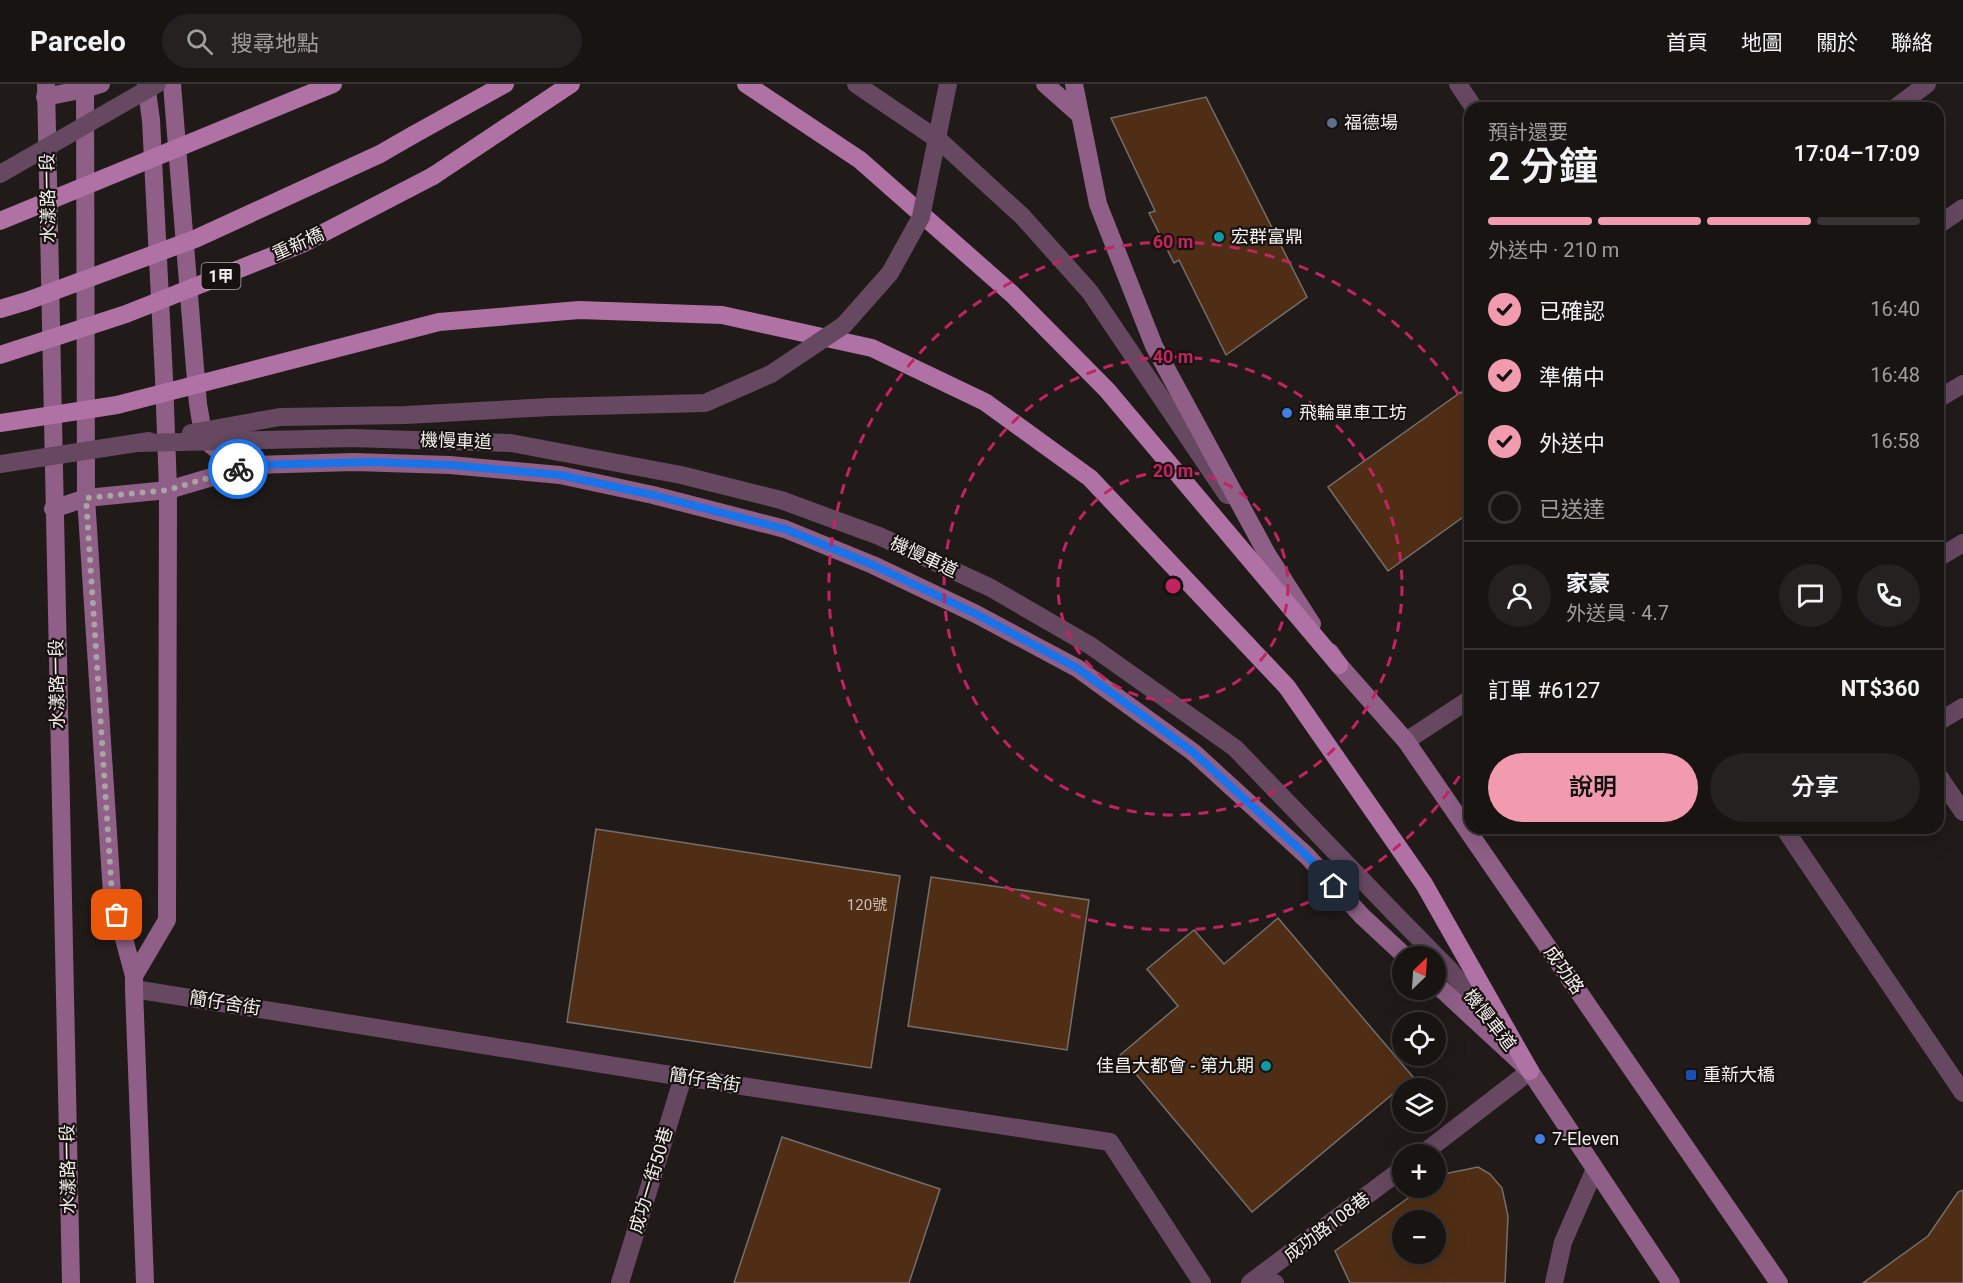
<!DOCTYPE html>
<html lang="zh-TW">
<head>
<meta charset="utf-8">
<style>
	body { margin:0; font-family:Roboto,"Noto Sans TC",sans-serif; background:#252120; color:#f1f3f6; height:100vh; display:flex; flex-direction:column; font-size:22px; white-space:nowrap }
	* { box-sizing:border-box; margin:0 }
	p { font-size:20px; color:#9f9e9f }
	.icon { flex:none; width:33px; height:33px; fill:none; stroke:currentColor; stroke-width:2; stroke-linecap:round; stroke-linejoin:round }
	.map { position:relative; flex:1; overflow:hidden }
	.panel { position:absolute; left:1464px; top:18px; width:480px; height:732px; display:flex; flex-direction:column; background:#181412; border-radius:18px; box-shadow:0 6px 24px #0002,0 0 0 2px #363332 }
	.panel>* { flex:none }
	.needle { width:39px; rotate:25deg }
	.buttons { position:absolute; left:1392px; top:862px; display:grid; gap:12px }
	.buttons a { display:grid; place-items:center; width:54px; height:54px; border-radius:50%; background:#181412; box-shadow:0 6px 24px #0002,0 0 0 2px #363332; font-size:30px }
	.pin { position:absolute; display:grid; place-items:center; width:51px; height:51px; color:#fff; margin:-26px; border-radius:12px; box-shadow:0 3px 9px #0006 }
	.courier { position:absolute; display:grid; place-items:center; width:60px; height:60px; margin:-30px; border:4px solid #1a73e8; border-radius:50%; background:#fff; color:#222; box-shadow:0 2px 8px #0007 }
	.headline em { font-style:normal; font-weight:600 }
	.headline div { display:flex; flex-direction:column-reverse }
	.headline { display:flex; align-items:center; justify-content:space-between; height:102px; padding:0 24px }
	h1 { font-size:39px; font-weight:600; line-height:45px }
	.bar { display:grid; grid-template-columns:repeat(4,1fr); gap:9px 6px; align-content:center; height:72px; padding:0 24px }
	.bar i { height:8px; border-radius:4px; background:#363332 }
	.bar .current { background:#f29aae }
	.bar p { grid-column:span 4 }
	.line { display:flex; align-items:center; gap:15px; padding:0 24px; border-top:2px solid #363332 }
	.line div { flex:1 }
	.round { display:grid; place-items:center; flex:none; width:63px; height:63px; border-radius:32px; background:#252120 }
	ol { padding:0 24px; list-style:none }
	li { display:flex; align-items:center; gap:18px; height:66px }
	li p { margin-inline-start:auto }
	li .icon { padding:6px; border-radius:50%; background:#f29aae; color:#111; stroke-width:4 }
	li:last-child { color:#9f9e9f }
	li i { width:33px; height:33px; border:3px solid #363332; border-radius:50% }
	.action { display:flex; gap:12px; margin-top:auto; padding:12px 24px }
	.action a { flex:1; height:69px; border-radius:36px; background:#f29aae; color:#111; font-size:24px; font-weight:600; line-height:69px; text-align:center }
	.action a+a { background:#252120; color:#f1f3f6 }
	header { display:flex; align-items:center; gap:36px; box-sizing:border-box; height:84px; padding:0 30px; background:#181412; border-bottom:2px solid #363332 }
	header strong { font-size:28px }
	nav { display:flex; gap:33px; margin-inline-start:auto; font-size:21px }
	.search { width:420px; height:54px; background:#252120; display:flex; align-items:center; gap:15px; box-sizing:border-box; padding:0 21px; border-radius:33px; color:#9f9e9f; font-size:22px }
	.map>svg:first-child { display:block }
	.building { fill:#502e15; stroke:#756f6b; stroke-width:1.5; fill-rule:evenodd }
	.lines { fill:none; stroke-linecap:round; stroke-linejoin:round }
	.lane { stroke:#664860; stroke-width:18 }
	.street { stroke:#664860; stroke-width:18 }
	.secondary { stroke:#8f5f87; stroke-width:18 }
	.primary { stroke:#b072a5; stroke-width:18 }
	.lane-bridge { stroke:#664860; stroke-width:18 }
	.primary-bridge { stroke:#b072a5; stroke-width:18 }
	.done { stroke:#a8a5a2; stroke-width:6; stroke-dasharray:0 10.8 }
	.route { stroke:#1a73e8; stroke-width:8 }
	.ring { fill:none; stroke:#c42362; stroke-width:3; stroke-dasharray:10 8 }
	.service-dot { fill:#5c6f8a; stroke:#17120f; stroke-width:2 }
	.culture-dot { fill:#0f9aa8; stroke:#17120f; stroke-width:2 }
	.shop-dot { fill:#3f7fe0; stroke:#17120f; stroke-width:2 }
	.transit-dot { fill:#1a4fb4; stroke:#17120f; stroke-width:2 }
	.labels { text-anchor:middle; stroke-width:4.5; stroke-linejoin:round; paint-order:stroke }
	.number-label { font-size:15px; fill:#cabfb7 }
	.shield { fill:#17120f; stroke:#b0adaa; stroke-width:1.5 }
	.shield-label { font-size:16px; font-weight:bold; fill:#f2efed }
	.poi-label { font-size:18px; fill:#f2efed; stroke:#17120f; text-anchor:start }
	.street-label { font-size:18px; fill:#f2efed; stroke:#17120f }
	.centre { fill:#c42362; stroke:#17120f; stroke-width:3 }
	.ring-label { font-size:18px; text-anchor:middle; font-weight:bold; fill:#c42362; stroke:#17120f; stroke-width:4.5; stroke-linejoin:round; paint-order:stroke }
</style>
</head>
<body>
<header>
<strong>Parcelo</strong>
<div class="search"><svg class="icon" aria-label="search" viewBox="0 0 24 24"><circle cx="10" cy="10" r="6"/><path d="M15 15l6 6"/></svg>搜尋地點</div>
<nav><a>首頁</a><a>地圖</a><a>關於</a><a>聯絡</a></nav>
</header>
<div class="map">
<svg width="1963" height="1199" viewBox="0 0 1963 1199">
	<rect width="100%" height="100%" fill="#201b18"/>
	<!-- building -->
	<g class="building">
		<polygon points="1206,13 1307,213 1226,271 1179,176 1174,179 1149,129 1155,127 1111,34"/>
		<polygon points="1461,308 1470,321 1470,428 1388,487 1328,403"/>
		<polygon points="596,745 900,792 871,984 567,938"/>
		<polygon points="931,793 1089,816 1067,966 908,942"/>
		<polygon points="1278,834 1413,993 1252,1128 1120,971 1178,922 1147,885 1194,846 1224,880"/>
		<polygon points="782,1053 940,1105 909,1199 734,1199"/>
		<path d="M1478,1083L1490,1090L1502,1104L1508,1132L1505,1199H1350L1335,1167L1422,1104H1436V1094L1439,1091ZM1402,1137H1436V1170H1402Z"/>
		<polygon points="1963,1106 1963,1199 1863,1199 1928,1152 1958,1108"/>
	</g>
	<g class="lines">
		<!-- lane -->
		<g class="lane">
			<polyline points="856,0 940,57 1022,132 1090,208 1227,411"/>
			<polyline points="1895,24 1927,0"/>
			<polyline points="1938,141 1963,124"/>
			<polyline points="1938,315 1963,300"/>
			<polyline points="1938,474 1963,459"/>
			<polyline points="1938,638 1963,623"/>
			<polyline points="1406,657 1470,615"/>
			<polyline points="1784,744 1963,1009"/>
			<polyline points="1393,828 1450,886 1508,959"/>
			<polyline points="1258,1195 1275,1199"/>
			<polyline points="1554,1199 1563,1158 1595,1085"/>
		</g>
		<!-- street -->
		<g class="street">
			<polyline points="1458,0 1474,24"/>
			<polyline points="1938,691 1963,728"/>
			<polyline points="134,905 683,993 1110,1058 1202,1199"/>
			<polyline points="1421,1071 1530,987"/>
			<polyline points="620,1199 683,993"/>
			<polyline points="1250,1199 1402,1085"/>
		</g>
		<!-- secondary -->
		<g class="secondary">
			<polyline points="46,0 71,1199"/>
			<polyline points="85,0 86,414 112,810 134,892"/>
			<polyline points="172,0 192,248 198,320 204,355 216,365 253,381"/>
			<polyline points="1045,0 1080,31"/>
			<polyline points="1074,0 1098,120 1154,262 1267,470 1312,540"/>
			<polyline points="45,13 85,5 101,0"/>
			<polyline points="53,425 86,414 168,406 253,381 354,378 450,381 560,391 653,411 785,445 873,481 976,530 1077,584 1193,668 1307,772 1362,832 1406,873"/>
			<polyline points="1330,568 1339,581 1406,657 1779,1199"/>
			<polyline points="1436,900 1530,987 1671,1199"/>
			<polyline points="145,1199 134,905 134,892 167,836 168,406 164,294 151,36 146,0"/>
		</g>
		<!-- primary -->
		<g class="primary">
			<polyline points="746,0 860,76 1012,210 1107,306 1339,581"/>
			<polyline points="413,51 505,0"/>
			<polyline points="433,92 571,0"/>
			<polyline points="665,229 722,231 872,264 985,318 1090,394 1287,603 1424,800 1530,987"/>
		</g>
		<!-- lane-bridge -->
		<g class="lane-bridge">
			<polyline points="0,90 157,0"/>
			<polyline points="191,349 280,333 406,331 550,323 705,319 771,290 844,241 890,189 921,133 948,0"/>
			<polyline points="138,359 352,354 511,359 681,391 781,416 879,452 991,504 1091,562 1235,664 1393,828"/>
			<polyline points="0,380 149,357"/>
		</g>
		<!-- primary-bridge -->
		<g class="primary-bridge">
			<polyline points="0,137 333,0"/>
			<polyline points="0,225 27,217 195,155 380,70 413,51"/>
			<polyline points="0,271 126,230 302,160 433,92"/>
			<polyline points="0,339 117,321 439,238 579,226 665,229"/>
		</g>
	</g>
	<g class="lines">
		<!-- done -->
		<polyline class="done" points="117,831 112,810 86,414 168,406 238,385"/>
		<!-- route -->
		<polyline class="route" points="238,385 253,381 373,378 450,381 560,391 653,411 785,445 873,481 976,530 1077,584 1193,668 1307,772 1334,802"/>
	</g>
	<!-- distance rings -->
	<g class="ring">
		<circle cx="1173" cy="502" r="115"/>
		<circle cx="1173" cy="502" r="229"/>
		<path d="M1469 677A344 344 0 1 1 1469 327"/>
	</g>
	<!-- markers -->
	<circle class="service-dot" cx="1332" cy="39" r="6"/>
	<g class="culture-dot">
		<circle cx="1219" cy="153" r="6"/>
		<circle cx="1266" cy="982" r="6"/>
	</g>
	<g class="shop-dot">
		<circle cx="1287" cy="329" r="6"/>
		<circle cx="1540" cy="1055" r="6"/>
	</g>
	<rect class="transit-dot" x="1685" y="985" width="12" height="12" rx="3"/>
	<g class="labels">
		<!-- number labels -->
		<g class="number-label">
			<text x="867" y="826">120號</text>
		</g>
		<!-- shield labels -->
		<rect class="shield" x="201.5" y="179" width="39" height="26" rx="4.5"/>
		<g class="shield-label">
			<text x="221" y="198">1甲</text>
		</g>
		<!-- poi labels -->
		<g class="poi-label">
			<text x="1344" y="45">福德場</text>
			<text x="1231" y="159">宏群富鼎</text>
			<text x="1299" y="335">飛輪單車工坊</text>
			<text x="1254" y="988" text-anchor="end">佳昌大都會 - 第九期</text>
			<text x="1703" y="997">重新大橋</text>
			<text x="1552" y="1061">7-Eleven</text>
		</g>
		<!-- street labels -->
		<g class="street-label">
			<text transform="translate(48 114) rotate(-91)" y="6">水漾路一段</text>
			<text transform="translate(298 160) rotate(-24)" y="6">重新橋</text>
			<text transform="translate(456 357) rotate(2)" y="6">機慢車道</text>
			<text transform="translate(924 473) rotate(25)" y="6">機慢車道</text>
			<text transform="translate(57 600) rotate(-91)" y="6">水漾路一段</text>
			<text transform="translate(1564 886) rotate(55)" y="6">成功路</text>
			<text transform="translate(225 919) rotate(9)" y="6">簡仔舍街</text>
			<text transform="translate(1490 936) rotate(52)" y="6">機慢車道</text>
			<text transform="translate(705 996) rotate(9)" y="6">簡仔舍街</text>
			<text transform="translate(68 1085) rotate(-91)" y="6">水漾路一段</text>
			<text transform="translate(651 1096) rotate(-73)" y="6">成功一街50巷</text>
			<text transform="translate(1327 1143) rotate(-37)" y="6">成功路108巷</text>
		</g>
	</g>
	<circle cx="1173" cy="502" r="9" class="centre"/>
	<g class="ring-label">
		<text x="1173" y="164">60 m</text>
		<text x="1173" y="279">40 m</text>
		<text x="1173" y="393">20 m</text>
	</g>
</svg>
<div class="buttons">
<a><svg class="needle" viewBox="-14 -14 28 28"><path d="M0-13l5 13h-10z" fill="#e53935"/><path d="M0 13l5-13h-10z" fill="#9f9e9f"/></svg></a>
<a><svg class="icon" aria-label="locate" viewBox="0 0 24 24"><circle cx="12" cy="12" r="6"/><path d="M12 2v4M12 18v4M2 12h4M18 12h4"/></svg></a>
<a><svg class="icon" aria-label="layers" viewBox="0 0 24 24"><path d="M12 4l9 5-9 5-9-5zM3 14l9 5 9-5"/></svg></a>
<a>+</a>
<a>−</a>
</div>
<div class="pin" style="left:117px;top:831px;background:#ea580c"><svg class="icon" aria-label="bag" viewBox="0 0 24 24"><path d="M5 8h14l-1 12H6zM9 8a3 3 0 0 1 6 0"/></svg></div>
<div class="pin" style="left:1334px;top:802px;background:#1f2937"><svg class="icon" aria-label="home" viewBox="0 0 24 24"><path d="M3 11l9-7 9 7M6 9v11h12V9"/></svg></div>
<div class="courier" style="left:238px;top:385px"><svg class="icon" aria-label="bike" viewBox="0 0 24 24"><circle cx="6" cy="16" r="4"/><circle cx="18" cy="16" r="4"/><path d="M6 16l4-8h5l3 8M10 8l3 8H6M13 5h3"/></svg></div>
<section class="panel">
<div class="headline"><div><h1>2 分鐘</h1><p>預計還要</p></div><em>17:04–17:09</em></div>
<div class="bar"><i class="current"></i><i class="current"></i><i class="current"></i><i></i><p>外送中 · 210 m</p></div>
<ol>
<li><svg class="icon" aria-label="check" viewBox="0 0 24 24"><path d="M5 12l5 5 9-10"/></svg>已確認<p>16:40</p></li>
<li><svg class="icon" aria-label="check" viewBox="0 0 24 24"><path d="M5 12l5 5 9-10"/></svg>準備中<p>16:48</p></li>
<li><svg class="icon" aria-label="check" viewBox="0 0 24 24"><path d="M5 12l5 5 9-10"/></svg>外送中<p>16:58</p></li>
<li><i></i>已送達</li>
</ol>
<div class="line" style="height:108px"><a class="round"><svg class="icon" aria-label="person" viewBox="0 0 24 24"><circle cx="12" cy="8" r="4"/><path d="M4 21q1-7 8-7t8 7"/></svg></a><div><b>家豪</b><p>外送員 · 4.7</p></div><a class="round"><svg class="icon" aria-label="chat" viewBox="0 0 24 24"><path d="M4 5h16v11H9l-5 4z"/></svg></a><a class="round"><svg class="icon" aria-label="phone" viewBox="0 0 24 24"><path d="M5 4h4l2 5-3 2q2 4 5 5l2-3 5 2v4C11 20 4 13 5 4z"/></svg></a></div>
<div class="line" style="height:78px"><div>訂單 #6127</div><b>NT$360</b></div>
<div class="action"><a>說明</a><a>分享</a></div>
</section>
</div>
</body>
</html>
